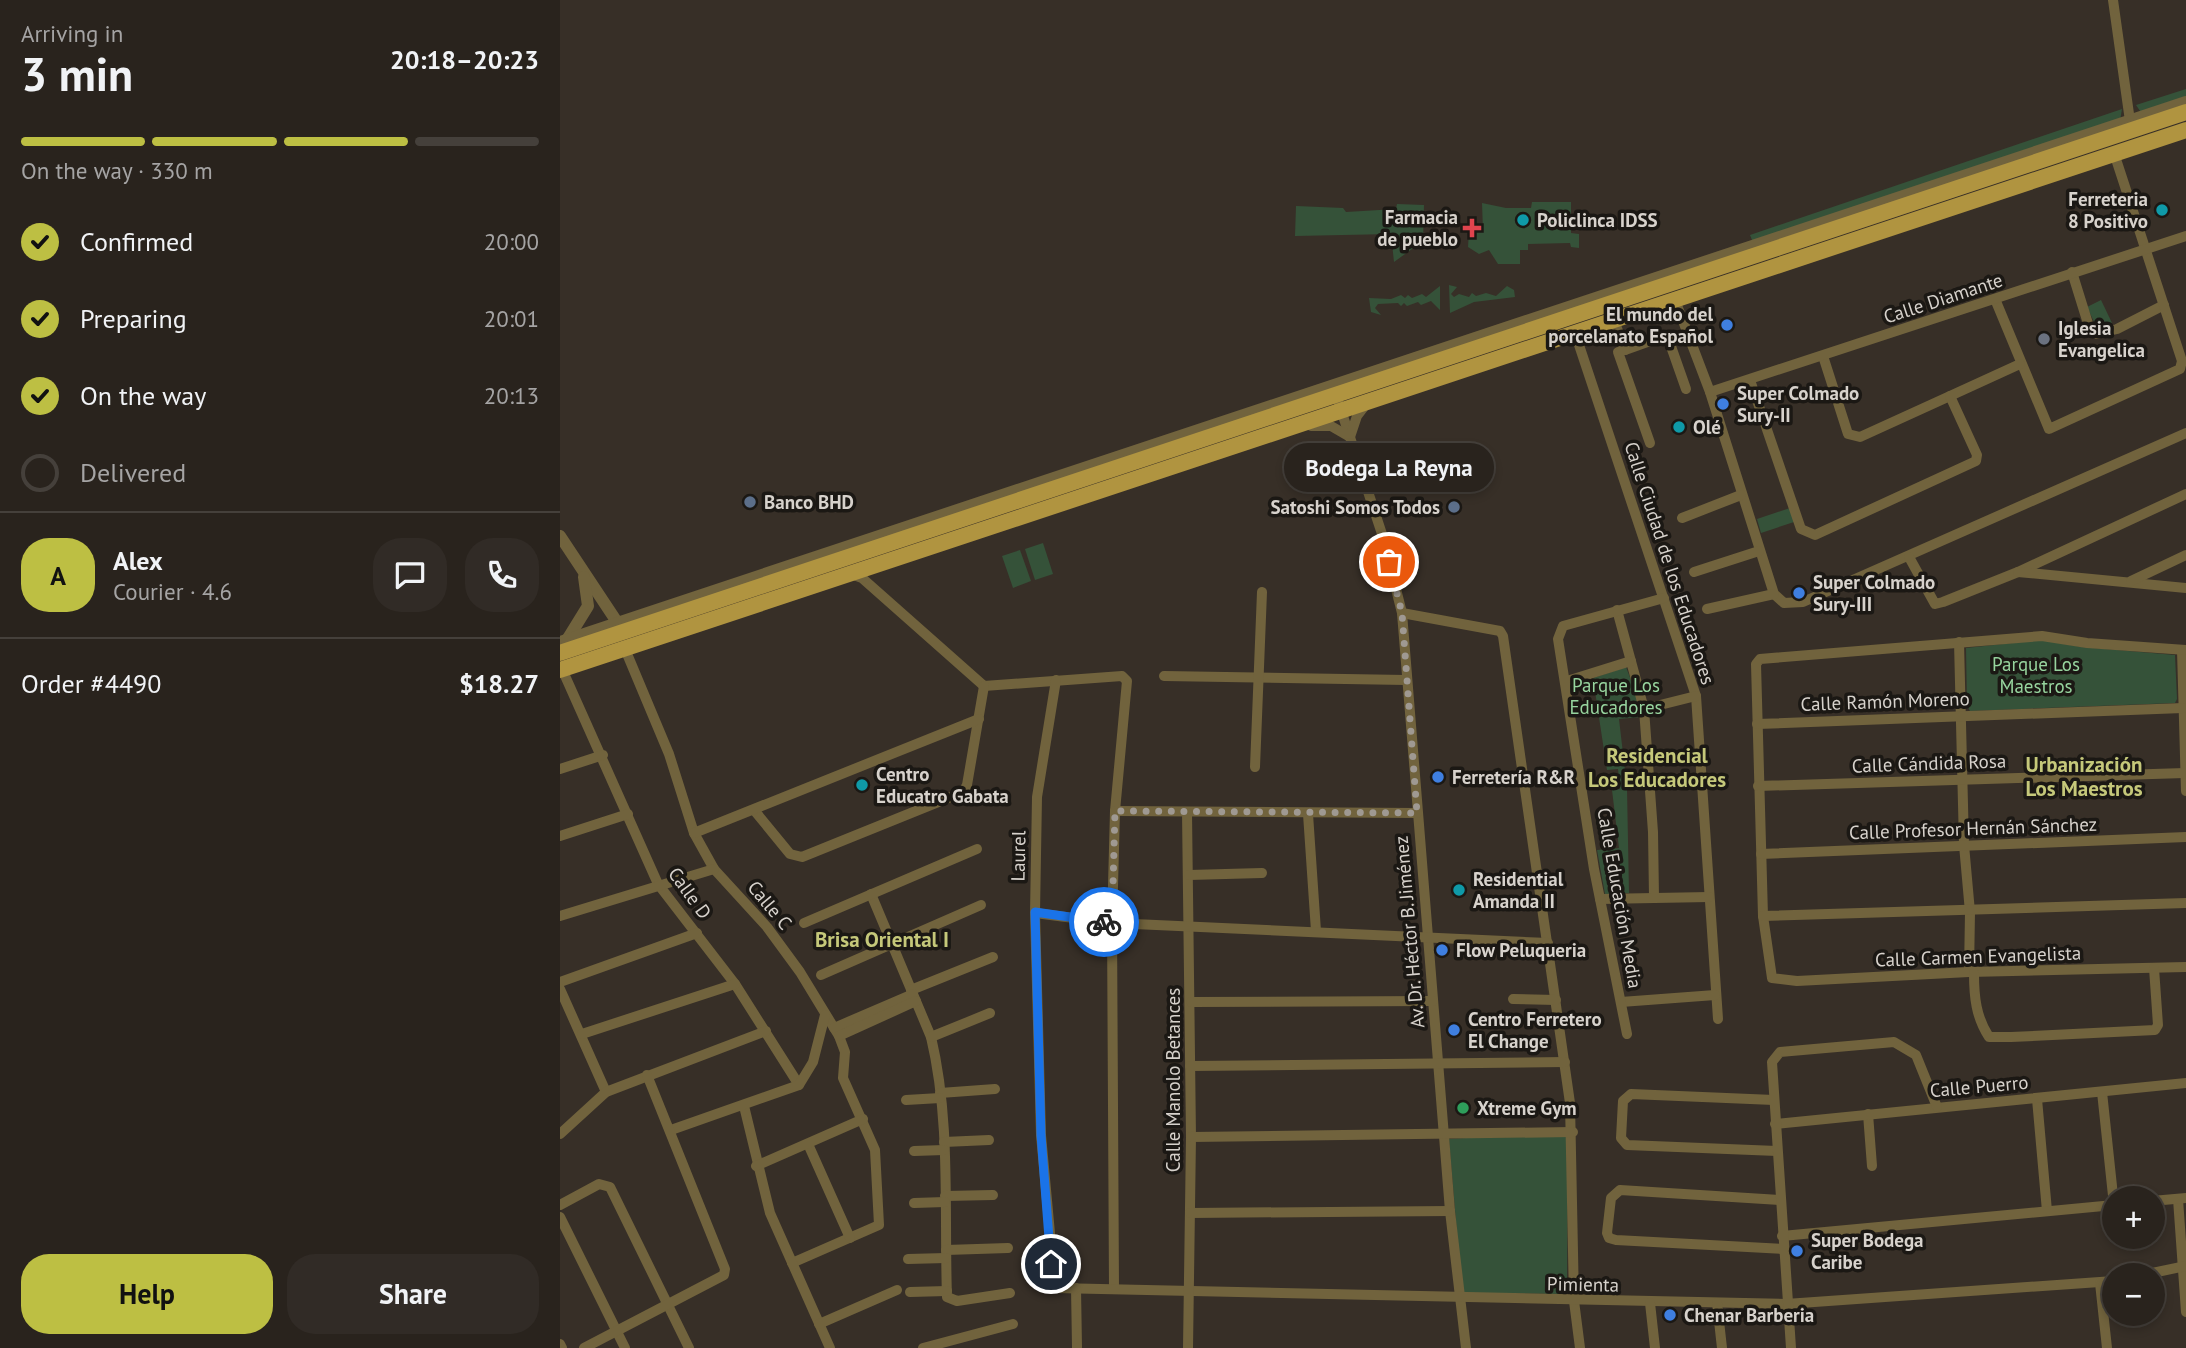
<!DOCTYPE html>
<html lang="en">
<head>
<meta charset="utf-8">
<style>
	body { margin:0; font-family:"PT Sans",sans-serif; background:#312b26; color:#f1f3f6; height:100vh; display:flex; flex-direction:column; font-size:26px; white-space:nowrap }
	* { box-sizing:border-box; margin:0 }
	p { font-size:23px; color:#a5a4a4 }
	.icon { flex:none; width:38px; height:38px; fill:none; stroke:currentColor; stroke-width:2; stroke-linecap:round; stroke-linejoin:round }
	.map { position:relative; flex:1; overflow:hidden }
	.sheet { display:flex; flex-direction:column; background:#29231d; width:560px }
	.sheet>* { flex:none }
	.tools { position:absolute; left:1542px; top:1186px; display:grid; gap:14px }
	.tools a { display:grid; place-items:center; width:63px; height:63px; border-radius:50%; background:#29231d; box-shadow:0 4px 10px #0003,0 0 0 2px #45403b; font-size:35px }
	.pin { position:absolute; display:grid; place-items:center; width:60px; height:60px; color:#fff; margin:-30px; border:4px solid #fff; border-radius:50%; box-shadow:0 2px 7px #0007 }
	.courier { position:absolute; display:grid; place-items:center; width:70px; height:70px; margin:-35px; border:5px solid #1a73e8; border-radius:50%; background:#fff; color:#222; box-shadow:0 2px 9px #0007 }
	.bubble { position:absolute; height:49px; border-radius:24px; background:#29231d; box-shadow:0 4px 10px #0003,0 0 0 2px #45403b; font-size:23px; font-weight:700; line-height:49px; text-align:center }
	.summary em { font-style:normal; font-weight:700 }
	.summary div { display:flex; flex-direction:column-reverse }
	.summary { display:flex; align-items:center; justify-content:space-between; height:119px; padding:0 21px }
	h1 { font-size:46px; font-weight:700; line-height:52px }
	.bar { display:grid; grid-template-columns:repeat(4,1fr); gap:10px 7px; align-content:center; height:84px; padding:0 21px }
	.bar i { height:9px; border-radius:5px; background:#45403b }
	.bar .current { background:#bdbf43 }
	.bar p { grid-column:span 4 }
	.line { display:flex; align-items:center; gap:18px; padding:0 21px; border-top:2px solid #45403b }
	.line div { flex:1 }
	.round { display:grid; place-items:center; flex:none; width:74px; height:74px; border-radius:28px; background:#312b26 }
	ol { padding:0 21px; list-style:none }
	li { display:flex; align-items:center; gap:21px; height:77px }
	li p { margin-inline-start:auto }
	li .icon { padding:7px; border-radius:50%; background:#bdbf43; color:#111; stroke-width:4 }
	li:last-child { color:#a5a4a4 }
	li i { width:38px; height:38px; border:4px solid #45403b; border-radius:50% }
	.button { display:flex; gap:14px; margin-top:auto; padding:14px 21px }
	.button a { flex:1; height:80px; border-radius:28px; background:#bdbf43; color:#111; font-size:28px; font-weight:700; line-height:80px; text-align:center }
	.button a+a { background:#312b26; color:#f1f3f6 }
	main { display:flex; flex:1; min-height:0 }
	.map>svg:first-child { display:block }
	.green { fill:#355239 }
	.lines { fill:none; stroke-linecap:round; stroke-linejoin:round }
	.minor { stroke:#71633d; stroke-width:10 }
	.tertiary { stroke:#71633d; stroke-width:12 }
	.primary { stroke:#b09440; stroke-width:16 }
	.done { stroke:#9f9992; stroke-width:7; stroke-dasharray:0 12.6 }
	.route { stroke:#1a73e8; stroke-width:9 }
	.culture-dot { fill:#0f9aa8; stroke:#1b1814; stroke-width:2.5 }
	.health-dot { fill:#e0444e; stroke:#1b1814; stroke-width:2.5 }
	.shop-dot { fill:#3f7fe0; stroke:#1b1814; stroke-width:2.5 }
	.worship-dot { fill:#6b7280; stroke:#1b1814; stroke-width:2.5 }
	.service-dot { fill:#5c6f8a; stroke:#1b1814; stroke-width:2.5 }
	.leisure-dot { fill:#2e9e5b; stroke:#1b1814; stroke-width:2.5 }
	.labels { text-anchor:middle; stroke-width:7; stroke-linejoin:round; paint-order:stroke }
	.poi-label { font-size:19px; font-weight:bold; fill:#d7d2cc; stroke:#1b1814; text-anchor:start }
	.street-label { font-size:19px; fill:#d7d2cc; stroke:#1b1814 }
	.park-label { font-size:19px; fill:#97d49e; stroke:#1b1814 }
	.neighbourhood-label { font-size:21px; font-weight:bold; fill:#c5c87a; stroke:#1b1814 }
</style>
</head>
<body>
<main>
<section class="sheet">
<div class="summary"><div><h1>3 min</h1><p>Arriving in</p></div><em>20:18–20:23</em></div>
<div class="bar"><i class="current"></i><i class="current"></i><i class="current"></i><i></i><p>On the way · 330 m</p></div>
<ol>
<li><svg class="icon" aria-label="check" viewBox="0 0 24 24"><path d="M5 12l5 5 9-10"/></svg>Confirmed<p>20:00</p></li>
<li><svg class="icon" aria-label="check" viewBox="0 0 24 24"><path d="M5 12l5 5 9-10"/></svg>Preparing<p>20:01</p></li>
<li><svg class="icon" aria-label="check" viewBox="0 0 24 24"><path d="M5 12l5 5 9-10"/></svg>On the way<p>20:13</p></li>
<li><i></i>Delivered</li>
</ol>
<div class="line" style="height:126px"><b class="round" style="background:#bdbf43;color:#111">A</b><div><b>Alex</b><p>Courier · 4.6</p></div><a class="round"><svg class="icon" aria-label="chat" viewBox="0 0 24 24"><path d="M4 5h16v11H9l-5 4z"/></svg></a><a class="round"><svg class="icon" aria-label="phone" viewBox="0 0 24 24"><path d="M5 4h4l2 5-3 2q2 4 5 5l2-3 5 2v4C11 20 4 13 5 4z"/></svg></a></div>
<div class="line" style="height:91px"><div>Order #4490</div><b>$18.27</b></div>
<div class="button"><a>Help</a><a>Share</a></div>
</section>
<div class="map">
<svg width="1626" height="1348" viewBox="0 0 1626 1348">
	<rect width="100%" height="100%" fill="#372f27"/>
	<!-- green -->
	<g class="green">
		<polygon points="1626,89 1626,112 1589,124 1576,105"/>
		<polygon points="1562,109 1560,121 1198,255 1190,235"/>
		<polygon points="972,202 1011,202 1011,233 1019,234 1019,248 1011,247 1010,243 968,244 968,250 960,250 960,264 938,264 929,250 919,254 908,247 909,232 923,231 922,203 946,208 971,208"/>
		<polygon points="837,204 864,205 863,241 834,262 831,234 735,236 736,206 783,208 786,212 836,209"/>
		<polygon points="889,285 897,287 891,294 894,297 899,294 909,297 912,293 916,296 926,293 936,296 947,286 954,290 955,297 914,302 890,313"/>
		<polygon points="880,286 880,310 871,301 861,305 858,302 847,306 844,303 841,306 838,303 818,304 815,308 821,315 811,312 809,298 831,299 841,295 845,298 848,295 852,298 862,294 866,297"/>
		<polygon points="1541,300 1552,323 1542,328 1536,326 1527,307"/>
		<polygon points="1230,508 1234,522 1201,533 1197,519"/>
		<polygon points="483,543 493,574 475,580 465,549"/>
		<polygon points="460,550 471,581 453,588 442,556"/>
		<polygon points="1481,640 1522,647 1615,655 1617,699 1615,703 1410,711 1407,705 1406,648"/>
		<polygon points="1066,667 1079,701 1081,717 1059,719 1067,788 1069,893 1045,894 1037,850 1059,848 1052,790 1060,789 1058,769 1047,770 1033,678"/>
		<polygon points="1008,1132 1007,1294 902,1293 889,1139"/>
	</g>
	<g class="lines">
		<!-- minor -->
		<g class="minor">
			<polyline points="1553,0 1570,121"/>
			<polyline points="1512,272 1530,330 1537,334 1557,329 1604,305"/>
			<polyline points="1435,299 1489,429 1620,369 1622,361 1554,153"/>
			<polyline points="1115,300 1150,392 1214,594 1224,603 1243,602 1626,433"/>
			<polyline points="1054,320 1065,350 1107,335 1126,389"/>
			<polyline points="1015,333 1136,696 1158,1019"/>
			<polyline points="1065,350 1058,352 1090,443"/>
			<polyline points="1263,356 1288,434 1300,437 1390,396"/>
			<polyline points="1190,380 1241,529 1255,535 1416,461 1417,455 1390,396 1460,364"/>
			<polyline points="1150,392 1626,236"/>
			<polyline points="779,404 823,537 842,613 890,1211 906,1348"/>
			<polyline points="751,426 771,426 790,437 797,416 807,403"/>
			<polyline points="1122,518 1181,495"/>
			<polyline points="1349,557 1375,604 1383,602 1458,572 1626,494"/>
			<polyline points="1134,572 1199,551"/>
			<polyline points="1458,572 1626,588"/>
			<polyline points="291,574 302,578 424,686 562,676 567,681 555,811 552,923 554,1289"/>
			<polyline points="1571,581 1626,555"/>
			<polyline points="1147,609 1214,594"/>
			<polyline points="1057,610 1084,709 1093,832 1094,897"/>
			<polyline points="842,613 940,631 943,636 1010,1103 1014,1301 1020,1348"/>
			<polyline points="1399,642 1404,845 1410,912 1409,972"/>
			<polyline points="65,649 109,754 134,833 154,869 207,927 240,972 279,1036 285,1052 283,1078 315,1150 319,1225 232,1263"/>
			<polyline points="1622,650 1626,791"/>
			<polyline points="1626,650 1527,643 1482,636 1200,659 1196,664 1203,916 1212,978 1237,981 1409,972 1626,967"/>
			<polyline points="2,669 98,884 175,984 239,1085"/>
			<polyline points="604,676 846,680"/>
			<polyline points="496,680 477,797 475,913 481,1135 495,1288 1226,1304 1554,1281"/>
			<polyline points="1007,681 1071,661"/>
			<polyline points="1084,709 1136,696"/>
			<polyline points="1197,724 1623,708"/>
			<polyline points="695,767 702,592"/>
			<polyline points="0,769 43,755"/>
			<polyline points="1198,786 1625,773"/>
			<polyline points="194,810 230,854 242,857 403,792 407,785 424,686"/>
			<polyline points="555,811 857,813"/>
			<polyline points="627,812 631,1137 628,1348"/>
			<polyline points="748,814 756,931"/>
			<polyline points="134,833 419,719"/>
			<polyline points="0,836 68,814"/>
			<polyline points="1201,854 1626,837"/>
			<polyline points="629,875 702,873"/>
			<path d="M311,894L371,1037C391,1121 384,1211 387,1297L397,1301L450,1293"/>
			<polyline points="1040,899 1149,897"/>
			<polyline points="475,913 552,923 988,943"/>
			<polyline points="0,916 154,869"/>
			<polyline points="1203,916 1626,903"/>
			<polyline points="244,923 417,849"/>
			<path d="M1414,973C1414,997 1416,1017 1429,1037H1451L1595,1030L1598,1025L1594,968"/>
			<polyline points="261,975 421,905"/>
			<polyline points="0,982 137,933"/>
			<polyline points="0,989 46,1092"/>
			<polyline points="351,990 433,957"/>
			<polyline points="953,999 996,1000"/>
			<polyline points="631,1002 873,1001"/>
			<polyline points="1061,1002 1155,995"/>
			<polyline points="274,1028 353,994"/>
			<polyline points="22,1034 175,984"/>
			<polyline points="1067,1034 1034,869 998,639 1003,626 1104,598"/>
			<polyline points="279,1036 356,1001"/>
			<polyline points="371,1037 430,1013"/>
			<polyline points="630,1066 1005,1062"/>
			<polyline points="1542,1092 1554,1205"/>
			<polyline points="380,1093 435,1089"/>
			<polyline points="1477,1099 1487,1211"/>
			<polyline points="346,1100 380,1098"/>
			<polyline points="1214,1100 1071,1094 1063,1101 1061,1138 1067,1145 1217,1151"/>
			<polyline points="184,1106 210,1213 270,1348"/>
			<polyline points="1308,1114 1312,1166"/>
			<polyline points="1215,1124 1626,1083"/>
			<polyline points="111,1130 239,1085 253,1062 265,1015"/>
			<polyline points="0,1134 46,1092 206,1031"/>
			<polyline points="631,1137 1013,1132"/>
			<polyline points="384,1142 429,1140"/>
			<polyline points="248,1144 290,1238"/>
			<polyline points="354,1151 384,1150"/>
			<polyline points="196,1166 303,1119"/>
			<polyline points="385,1196 433,1195"/>
			<polyline points="1618,1199 1626,1312"/>
			<polyline points="1220,1200 1060,1190 1051,1198 1047,1233 1049,1238 1056,1240 1223,1249"/>
			<polyline points="1592,1201 1626,1198"/>
			<polyline points="354,1203 385,1202"/>
			<polyline points="0,1205 39,1184 50,1187 129,1348"/>
			<polyline points="630,1213 890,1211"/>
			<polyline points="0,1217 65,1348"/>
			<polyline points="1222,1236 1554,1205"/>
			<polyline points="386,1250 448,1248"/>
			<polyline points="348,1259 386,1258"/>
			<polyline points="1578,1276 1626,1266"/>
			<polyline points="1540,1283 1547,1348"/>
			<polyline points="516,1288 517,1347"/>
			<polyline points="350,1292 387,1291"/>
			<polyline points="1090,1303 1095,1348"/>
			<polyline points="1157,1303 1162,1348"/>
			<polyline points="259,1324 337,1290"/>
			<polyline points="0,1344 2,1348"/>
			<polyline points="24,1348 164,1275 165,1269 87,1075"/>
			<polyline points="363,1348 453,1324"/>
			<polyline points="1231,1348 1212,1062 1220,1052 1334,1042 1356,1055 1377,1107"/>
		</g>
		<!-- tertiary -->
		<g class="tertiary">
			<polyline points="0,536 59,625 60,632"/>
			<polyline points="7,640 28,606 24,577"/>
			<polyline points="0,642 1626,102"/>
		</g>
		<!-- primary -->
		<g class="primary">
			<polyline points="0,653 1626,112"/>
			<polyline points="0,670 1626,130"/>
		</g>
	</g>
	<g class="lines">
		<!-- done -->
		<polyline class="done" points="544,922 552,923 555,811 857,813 842,613 829,562"/>
		<!-- route -->
		<polyline class="route" points="491,1264 481,1135 475,912 544,922"/>
	</g>
	<!-- markers -->
	<g class="culture-dot">
		<circle cx="1602" cy="210" r="7"/>
		<circle cx="963" cy="220" r="7"/>
		<circle cx="1119" cy="427" r="7"/>
		<circle cx="302" cy="785" r="7"/>
		<circle cx="899" cy="890" r="7"/>
	</g>
	<path class="health-dot" d="M908.5 217.5h7v7h7v7h-7v7h-7v-7h-7v-7h7z"/>
	<g class="shop-dot">
		<circle cx="1167" cy="325" r="7"/>
		<circle cx="1163" cy="404" r="7"/>
		<circle cx="1239" cy="593" r="7"/>
		<circle cx="878" cy="777" r="7"/>
		<circle cx="882" cy="950" r="7"/>
		<circle cx="894" cy="1030" r="7"/>
		<circle cx="1237" cy="1251" r="7"/>
		<circle cx="1110" cy="1315" r="7"/>
	</g>
	<circle class="worship-dot" cx="1484" cy="339" r="7"/>
	<g class="service-dot">
		<circle cx="190" cy="502" r="7"/>
		<circle cx="894" cy="507" r="7"/>
	</g>
	<circle class="leisure-dot" cx="903" cy="1108" r="7"/>
	<g class="labels">
		<!-- poi labels -->
		<g class="poi-label">
			<text x="1588" y="206" text-anchor="end">Ferreteria<tspan x="1588" dy="22">8 Positivo</tspan></text>
			<text x="898" y="224" text-anchor="end">Farmacia<tspan x="898" dy="22">de pueblo</tspan></text>
			<text x="977" y="227">Policlinca IDSS</text>
			<text x="1153" y="321" text-anchor="end">El mundo del<tspan x="1153" dy="22">porcelanato Español</tspan></text>
			<text x="1498" y="335">Iglesia<tspan x="1498" dy="22">Evangelica</tspan></text>
			<text x="1177" y="400">Super Colmado<tspan x="1177" dy="22">Sury-II</tspan></text>
			<text x="1133" y="434">Olé</text>
			<text x="204" y="509">Banco BHD</text>
			<text x="880" y="514" text-anchor="end">Satoshi Somos Todos</text>
			<text x="1253" y="589">Super Colmado<tspan x="1253" dy="22">Sury-III</tspan></text>
			<text x="316" y="781">Centro<tspan x="316" dy="22">Educatro Gabata</tspan></text>
			<text x="892" y="784">Ferretería R&amp;R</text>
			<text x="913" y="886">Residential<tspan x="913" dy="22">Amanda II</tspan></text>
			<text x="896" y="957">Flow Peluqueria</text>
			<text x="908" y="1026">Centro Ferretero<tspan x="908" dy="22">El Change</tspan></text>
			<text x="917" y="1115">Xtreme Gym</text>
			<text x="1251" y="1247">Super Bodega<tspan x="1251" dy="22">Caribe</tspan></text>
			<text x="1124" y="1322">Chenar Barberia</text>
		</g>
		<!-- street labels -->
		<g class="street-label">
			<text transform="translate(1383 298) rotate(-18)" y="7">Calle Diamante</text>
			<text transform="translate(1110 563) rotate(72)" y="7">Calle Ciudad de los Educadores</text>
			<text transform="translate(1325 701) rotate(-2)" y="7">Calle Ramón Moreno</text>
			<text transform="translate(1369 763) rotate(-2)" y="7">Calle Cándida Rosa</text>
			<text transform="translate(1413 828) rotate(-2)" y="7">Calle Profesor Hernán Sánchez</text>
			<text transform="translate(458 856) rotate(-89)" y="7">Laurel</text>
			<text transform="translate(130 893) rotate(54)" y="7">Calle D</text>
			<text transform="translate(1060 898) rotate(80)" y="7">Calle Educación Media</text>
			<text transform="translate(210 905) rotate(50)" y="7">Calle C</text>
			<text transform="translate(849 932) rotate(-95)" y="7">Av. Dr. Héctor B. Jiménez</text>
			<text transform="translate(1418 956) rotate(-2)" y="7">Calle Carmen Evangelista</text>
			<text transform="translate(613 1080) rotate(-90)" y="7">Calle Manolo Betances</text>
			<text transform="translate(1419 1086) rotate(-5)" y="7">Calle Puerro</text>
			<text transform="translate(1023 1284) rotate(1)" y="7">Pimienta</text>
		</g>
		<!-- park labels -->
		<g class="park-label">
			<text x="1476" y="671">Parque Los<tspan x="1476" dy="22">Maestros</tspan></text>
			<text x="1056" y="692">Parque Los<tspan x="1056" dy="22">Educadores</tspan></text>
		</g>
		<!-- neighbourhood labels -->
		<g class="neighbourhood-label">
			<text x="1097" y="763">Residencial<tspan x="1097" dy="24">Los Educadores</tspan></text>
			<text x="1524" y="772">Urbanización<tspan x="1524" dy="24">Los Maestros</tspan></text>
			<text x="322" y="947">Brisa Oriental I</text>
		</g>
	</g>
</svg>
<div class="tools">
<a>+</a>
<a>−</a>
</div>
<div class="pin" style="left:829px;top:562px;background:#ea580c"><svg class="icon" aria-label="bag" viewBox="0 0 24 24"><path d="M5 8h14l-1 12H6zM9 8a3 3 0 0 1 6 0"/></svg></div>
<div class="pin" style="left:491px;top:1264px;background:#1f2937"><svg class="icon" aria-label="home" viewBox="0 0 24 24"><path d="M3 11l9-7 9 7M6 9v11h12V9"/></svg></div>
<div class="courier" style="left:544px;top:922px"><svg class="icon" aria-label="bike" viewBox="0 0 24 24"><circle cx="6" cy="16" r="4"/><circle cx="18" cy="16" r="4"/><path d="M6 16l4-8h5l3 8M10 8l3 8H6M13 5h3"/></svg></div>
<div class="bubble" style="left:724px;top:443px;width:210px">Bodega La Reyna</div>
</div>
</main>
</body>
</html>
